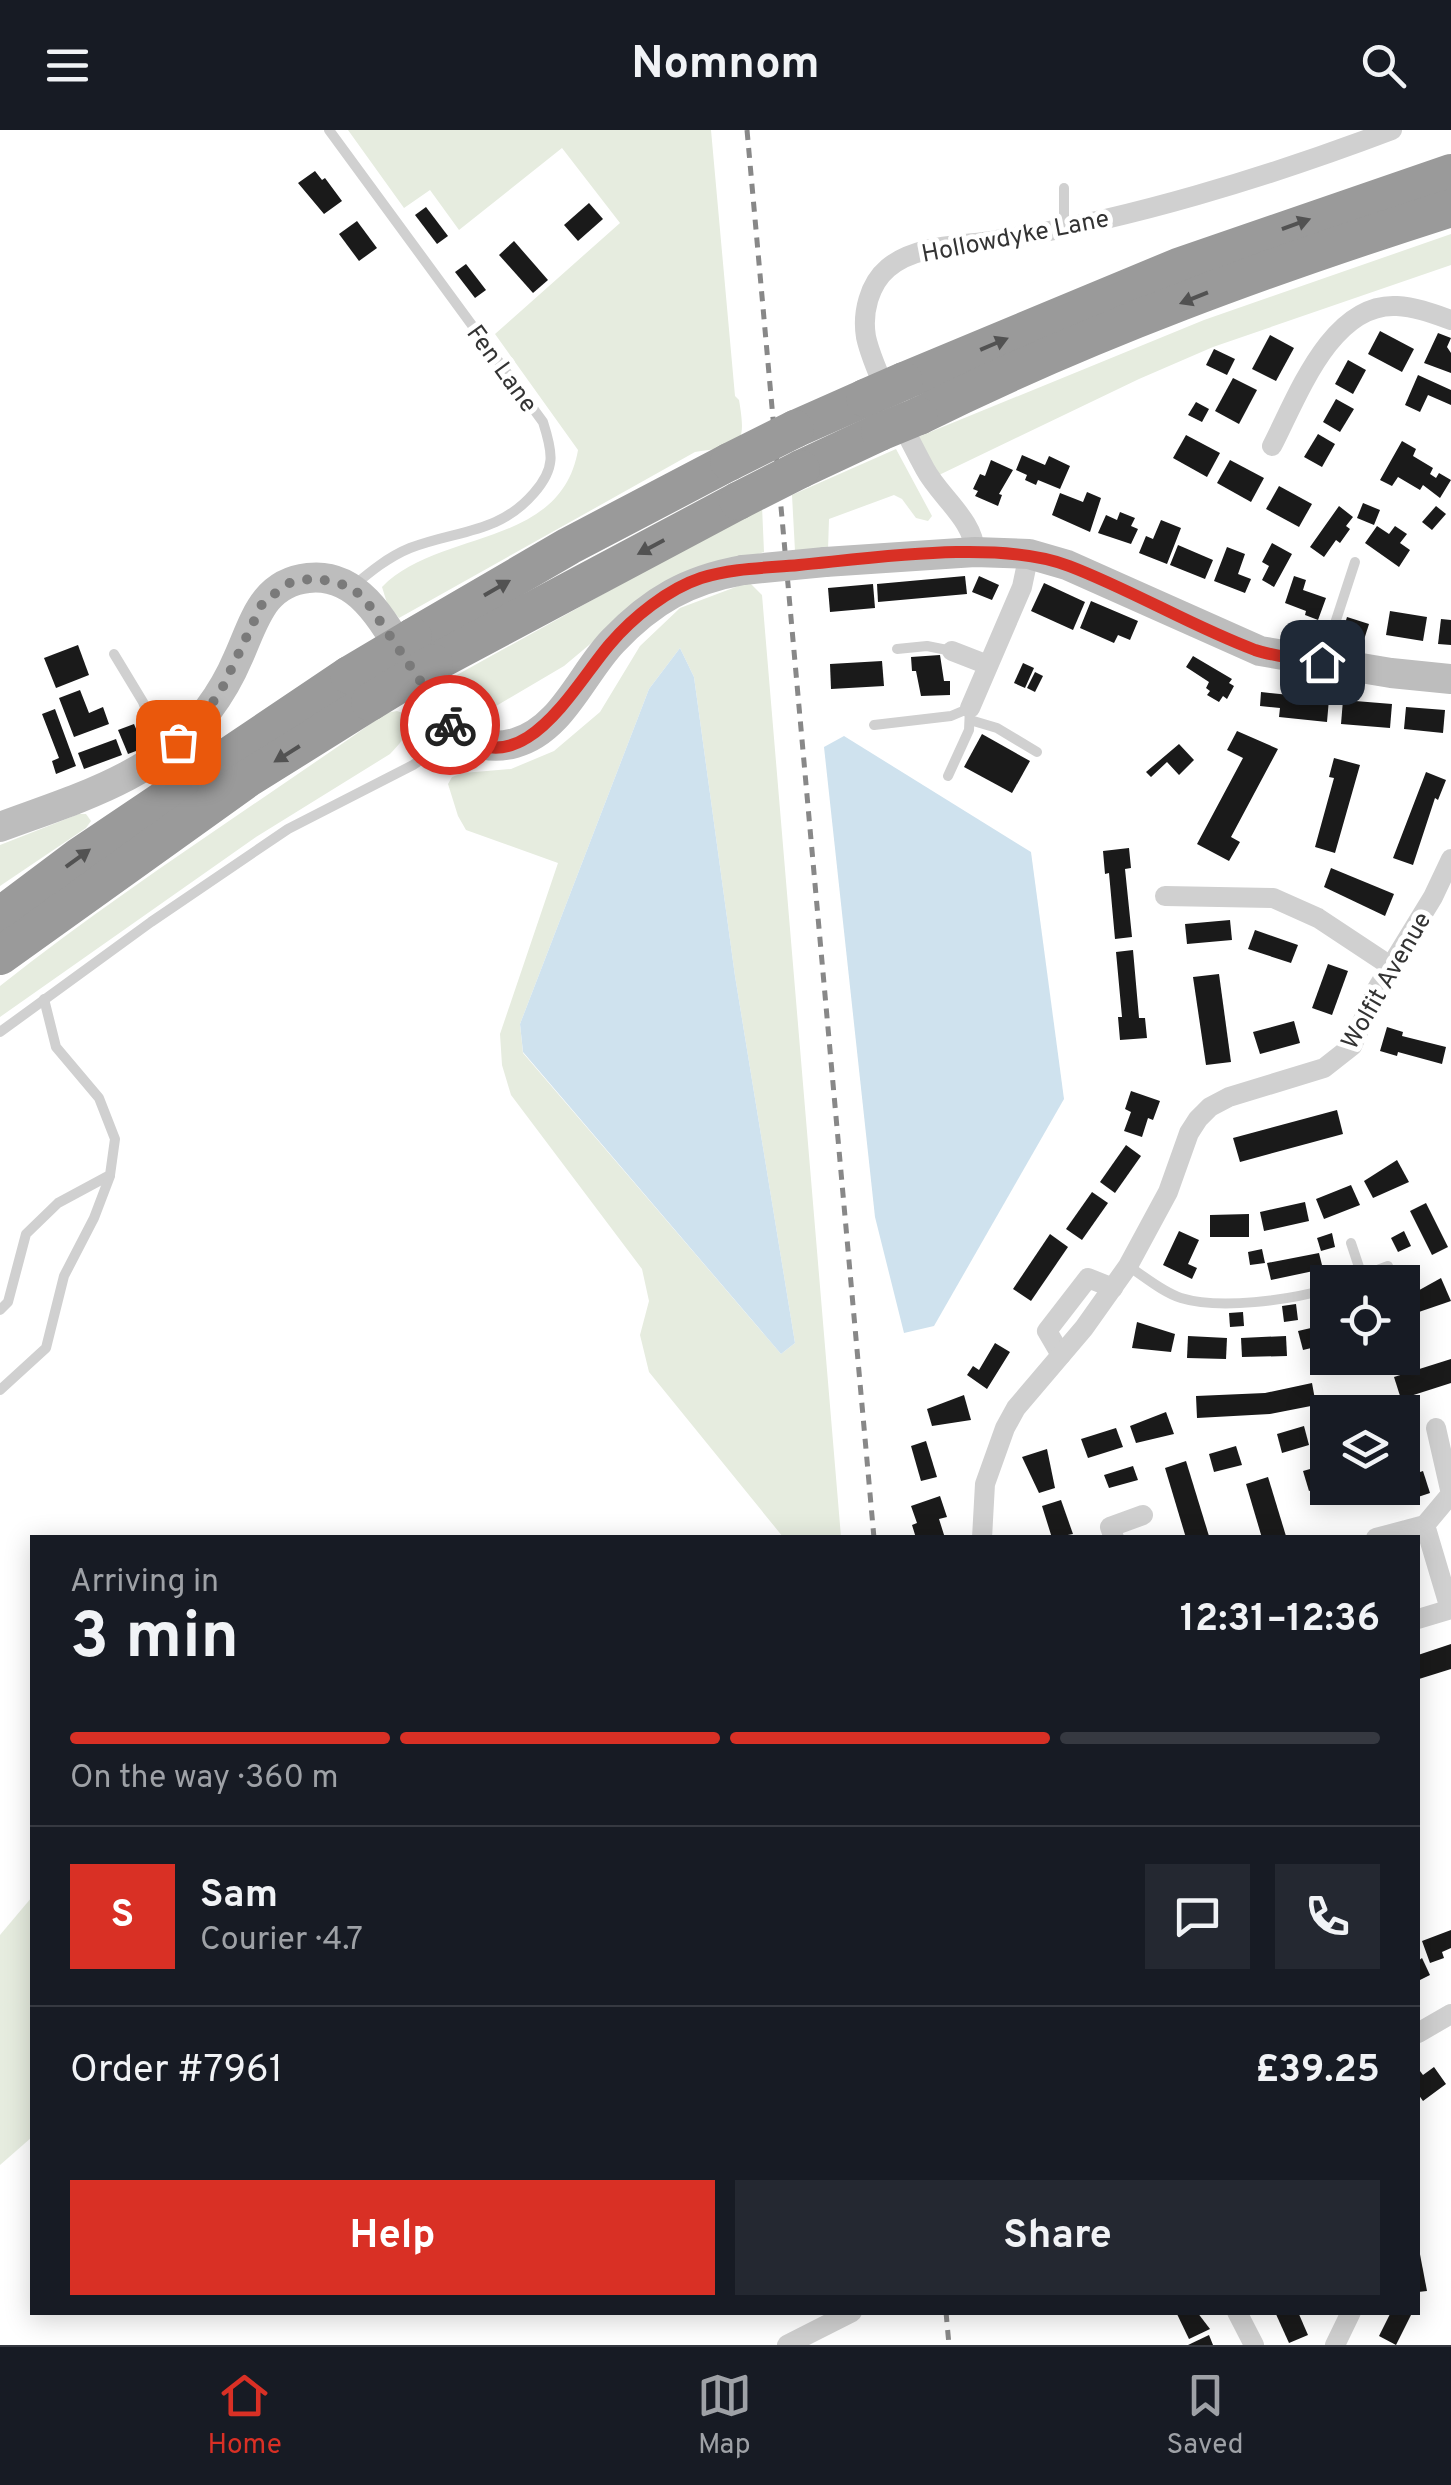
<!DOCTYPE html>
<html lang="en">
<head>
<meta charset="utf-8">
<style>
	body { margin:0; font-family:Overpass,sans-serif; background:#242831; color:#f1f3f6; height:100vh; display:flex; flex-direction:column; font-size:38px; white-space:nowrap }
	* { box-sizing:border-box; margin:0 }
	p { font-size:32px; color:#9ea1a6 }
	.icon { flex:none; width:55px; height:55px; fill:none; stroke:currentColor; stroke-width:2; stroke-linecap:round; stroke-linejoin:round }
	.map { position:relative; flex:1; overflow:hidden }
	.side { position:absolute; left:30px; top:1405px; width:1390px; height:780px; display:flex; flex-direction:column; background:#171b24; border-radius:0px; box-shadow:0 5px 25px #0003 }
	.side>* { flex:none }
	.controls { position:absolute; left:1310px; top:1135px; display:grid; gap:20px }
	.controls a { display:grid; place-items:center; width:110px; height:110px; border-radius:0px; background:#171b24; box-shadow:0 5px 25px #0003; font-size:50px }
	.pin { position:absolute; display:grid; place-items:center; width:85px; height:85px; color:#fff; margin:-42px; border-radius:20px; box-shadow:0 5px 15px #0006 }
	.courier { position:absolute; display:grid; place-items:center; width:100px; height:100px; margin:-50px; border:8px solid #d93025; border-radius:50%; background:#fff; color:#222; box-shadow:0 2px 12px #0007 }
	.overview em { font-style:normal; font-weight:700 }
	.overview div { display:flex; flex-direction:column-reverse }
	.overview { display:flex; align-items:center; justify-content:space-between; height:170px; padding:0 40px }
	h1 { font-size:65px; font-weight:700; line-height:75px }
	.bar { display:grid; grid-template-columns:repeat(4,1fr); gap:15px 10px; align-content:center; height:120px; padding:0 40px }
	.bar i { height:12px; border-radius:8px; background:#363941 }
	.bar .current { background:#d93025 }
	.bar p { grid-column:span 4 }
	.line { display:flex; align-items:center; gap:25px; padding:0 40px; border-top:2px solid #363941 }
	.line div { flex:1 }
	.round { display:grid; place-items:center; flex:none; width:105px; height:105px; border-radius:0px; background:#242831 }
	.button { display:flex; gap:20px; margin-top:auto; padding:20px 40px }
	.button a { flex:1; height:115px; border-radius:0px; background:#d93025; color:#fff; font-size:40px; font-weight:700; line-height:115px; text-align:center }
	.button a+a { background:#242831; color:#f1f3f6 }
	header { display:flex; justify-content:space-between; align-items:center; height:130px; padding:0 40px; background:#171b24; font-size:45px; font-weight:700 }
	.tabs { display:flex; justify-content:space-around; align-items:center; height:140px; border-top:2px solid #363941; background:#171b24; font-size:28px; color:#9ea1a6 }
	.tabs a { display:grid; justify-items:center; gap:5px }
	.tabs .current { color:#d93025 }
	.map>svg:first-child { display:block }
	.green { fill:#e6ecdf; fill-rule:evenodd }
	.water { fill:#cfe2ee }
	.building { fill:#1a1a1a }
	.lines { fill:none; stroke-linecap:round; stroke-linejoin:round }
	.lane { stroke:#d0d0d0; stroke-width:10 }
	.street { stroke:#d0d0d0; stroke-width:20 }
	.secondary { stroke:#bdbdbd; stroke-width:30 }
	.highway { stroke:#9a9a9a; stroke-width:38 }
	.rail { stroke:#888; stroke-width:5; stroke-dasharray:10 8; stroke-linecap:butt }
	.secondary-bridge { stroke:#bdbdbd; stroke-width:30 }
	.highway-bridge { stroke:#9a9a9a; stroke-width:38 }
	.oneway { fill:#525252 }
	.done { stroke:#7a7a7a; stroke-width:10; stroke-dasharray:0 18 }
	.route { stroke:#d93025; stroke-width:12 }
	.labels { text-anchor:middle; stroke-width:10; stroke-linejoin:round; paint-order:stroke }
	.street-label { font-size:25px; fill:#333; stroke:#fff }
</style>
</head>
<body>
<header><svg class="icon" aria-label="menu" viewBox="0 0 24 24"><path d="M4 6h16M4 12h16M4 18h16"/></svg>Nomnom<svg class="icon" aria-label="search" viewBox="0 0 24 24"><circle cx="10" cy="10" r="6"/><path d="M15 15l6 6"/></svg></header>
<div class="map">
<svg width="1451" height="2215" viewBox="0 0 1451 2215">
	<rect width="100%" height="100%" fill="#fff"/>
	<!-- green -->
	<g class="green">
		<path d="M348,0H711L735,266L739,270C747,317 741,316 695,322L399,488L387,473L382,457C438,399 561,419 578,320L495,204L620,93L562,18L459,100L430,60L404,78Z"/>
		<polygon points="1451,104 1451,135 1213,217 1139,249 939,345 918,307 1204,190"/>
		<polygon points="896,319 932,386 928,391 916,388 902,369 894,365 829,389 828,420 795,421 792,365"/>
		<polygon points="762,376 764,422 657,458 564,536 491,579 462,568 445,555 446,551"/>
		<path d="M749,452L762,465L841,1407H783L649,1242L640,1205L649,1171L642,1139L511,965L502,935L500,904L558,733L466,700L458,686L448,654L452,647L463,643L511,639L554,621L600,582L640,516L680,478ZM680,518L694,547L735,846L795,1213L781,1224L523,923L520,894L649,559Z"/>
		<path d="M397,581L406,584C412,602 401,612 390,624L256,707L0,887V856C124,758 257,674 386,583Z"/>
		<polygon points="79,684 86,684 91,691 86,698 0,756 0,715"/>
		<polygon points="32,1767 32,2007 0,2035 0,1805"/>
	</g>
	<!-- water -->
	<g class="water">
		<polygon points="680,518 694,547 735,846 795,1213 781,1224 523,922 520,894 649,559"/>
		<polygon points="844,606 1031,722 1064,969 934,1196 904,1203 875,1087 824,617"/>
	</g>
	<!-- building -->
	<g class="building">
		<polygon points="315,41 322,50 325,48 342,71 324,84 298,53"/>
		<polygon points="589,73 603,89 578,111 564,95"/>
		<polygon points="426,77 448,106 437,114 415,85"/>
		<polygon points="357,91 377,118 359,131 339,104"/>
		<polygon points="514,111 548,150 533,163 499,125"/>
		<polygon points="466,134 486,160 475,168 455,142"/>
		<polygon points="1380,201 1414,219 1402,242 1368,224"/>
		<polygon points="1438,203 1451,208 1447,217 1451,223 1451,243 1424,233"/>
		<polygon points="1270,205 1294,218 1276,251 1252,239"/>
		<polygon points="1214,219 1235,229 1227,245 1206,235"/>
		<polygon points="1348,230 1366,240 1353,264 1335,254"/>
		<polygon points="1418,245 1451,260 1451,275 1428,265 1420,282 1405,275"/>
		<polygon points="1233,248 1257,260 1239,294 1215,281"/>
		<polygon points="1336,269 1354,279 1340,302 1323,292"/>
		<polygon points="1196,272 1209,279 1202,292 1188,285"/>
		<polygon points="1318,304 1335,314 1322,337 1304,327"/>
		<polygon points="1186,305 1220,323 1207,347 1173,328"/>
		<polygon points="1402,311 1416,319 1413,326 1433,338 1430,344 1436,348 1439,343 1451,350 1440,368 1423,355 1420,360 1398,347 1392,356 1380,350"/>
		<polygon points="1022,325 1045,335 1049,326 1070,336 1060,359 1038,350 1036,355 1025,350 1027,345 1016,340"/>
		<polygon points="991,330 1013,340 999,364 1002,365 998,376 975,366 978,361 973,359 980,344 985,346"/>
		<polygon points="1230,330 1264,348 1251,372 1217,353"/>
		<polygon points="1279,356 1312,374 1299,397 1266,379"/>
		<polygon points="1087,362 1101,368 1090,402 1052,385 1060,363 1083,372"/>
		<polygon points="1363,373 1380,380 1374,395 1357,388"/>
		<polygon points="1339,376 1353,387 1346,396 1350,399 1340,413 1336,410 1324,427 1310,417"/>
		<polygon points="1436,376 1446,384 1432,400 1422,392"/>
		<polygon points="1120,382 1135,388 1131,396 1138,399 1131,414 1098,403 1106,385 1117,390"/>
		<polygon points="1161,390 1181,398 1167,434 1139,423 1146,406 1153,409"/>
		<polygon points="1377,396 1389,404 1395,396 1407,404 1400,413 1410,420 1399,437 1365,413"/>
		<polygon points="1272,413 1292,424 1274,457 1262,450 1269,436 1262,432"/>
		<polygon points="1178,415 1213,430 1205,449 1170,435"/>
		<polygon points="1227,417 1245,424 1238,444 1251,449 1245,463 1214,451"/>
		<polygon points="965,446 967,464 878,472 877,454"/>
		<polygon points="979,446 999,455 992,470 972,462"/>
		<polygon points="1294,446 1306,450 1303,460 1326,468 1318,490 1305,485 1306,481 1285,473"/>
		<polygon points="1044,453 1085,472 1073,500 1031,481"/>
		<polygon points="873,454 875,478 830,482 828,458"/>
		<polygon points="1091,471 1138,491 1130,510 1118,505 1114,513 1080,498"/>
		<polygon points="1390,481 1427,487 1423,511 1386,505"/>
		<polygon points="1347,487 1369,494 1362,516 1340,510"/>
		<polygon points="1441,489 1451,490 1451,515 1438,514"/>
		<polygon points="78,515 89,545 56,558 44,528"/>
		<polygon points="940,525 944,551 950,551 950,565 921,566 916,541 912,541 911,527"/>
		<polygon points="1193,526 1232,549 1229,553 1234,556 1227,569 1223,566 1219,572 1207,565 1210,561 1206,558 1209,552 1186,537"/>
		<polygon points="882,531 884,556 831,559 830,534"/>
		<polygon points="1023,533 1034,538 1025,558 1014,553"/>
		<polygon points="1035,542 1043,546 1035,562 1027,558"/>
		<polygon points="80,560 89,583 103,577 109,594 74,607 59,568"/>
		<polygon points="1261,562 1329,569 1327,592 1279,587 1280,578 1260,576"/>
		<polygon points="1343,570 1392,574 1390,598 1341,594"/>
		<polygon points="1406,577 1445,580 1443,603 1404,599"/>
		<polygon points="55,579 76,636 56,644 52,631 59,628 42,584"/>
		<polygon points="134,594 144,618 128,624 118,600"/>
		<polygon points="1237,601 1278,619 1231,707 1240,712 1229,731 1197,714 1243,628 1227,620"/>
		<polygon points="982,604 1030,631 1012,663 964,637"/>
		<polygon points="116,609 122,625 84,639 78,623"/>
		<polygon points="1179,614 1194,630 1179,645 1167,632 1151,647 1146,642"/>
		<polygon points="1334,628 1360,635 1335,723 1315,717 1334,648 1329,647"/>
		<polygon points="1426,642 1446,650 1438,670 1435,668 1413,735 1393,728"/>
		<polygon points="1129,718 1131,738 1125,739 1132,807 1115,809 1109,743 1105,744 1103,721"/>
		<polygon points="1331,738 1394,764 1385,786 1324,757"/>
		<polygon points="1230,790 1232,810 1187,814 1185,794"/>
		<polygon points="1255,800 1298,815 1291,833 1248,819"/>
		<polygon points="1133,820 1139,888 1145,888 1147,908 1120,910 1118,887 1122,887 1116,822"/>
		<polygon points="1328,834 1348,841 1332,885 1312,878"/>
		<polygon points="1219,844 1231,932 1206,935 1193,847"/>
		<polygon points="1294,891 1300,913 1260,924 1253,902"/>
		<polygon points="1387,897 1403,902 1402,906 1446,917 1442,934 1398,922 1397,926 1380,921"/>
		<polygon points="1131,961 1160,971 1153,990 1148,988 1142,1007 1124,1001 1131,982 1125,979"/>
		<polygon points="1337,980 1343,1004 1240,1032 1233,1008"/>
		<polygon points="1126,1015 1141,1026 1115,1063 1100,1052"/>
		<polygon points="1397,1030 1409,1052 1373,1068 1364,1051"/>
		<polygon points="1351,1055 1360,1075 1324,1089 1316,1069"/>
		<polygon points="1092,1062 1108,1073 1082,1110 1066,1099"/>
		<polygon points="1305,1072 1309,1091 1264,1101 1260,1082"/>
		<polygon points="1426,1073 1448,1117 1432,1125 1410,1081"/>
		<polygon points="1249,1084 1249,1107 1210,1107 1210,1085"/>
		<polygon points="1179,1101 1199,1110 1188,1134 1197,1138 1192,1149 1163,1135"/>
		<polygon points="1404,1101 1411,1116 1398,1122 1391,1108"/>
		<polygon points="1332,1103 1335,1117 1321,1121 1317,1108"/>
		<polygon points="1050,1104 1068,1117 1031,1171 1013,1159"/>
		<polygon points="1262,1119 1265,1133 1250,1135 1248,1122"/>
		<polygon points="1319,1123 1323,1139 1271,1150 1267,1133"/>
		<polygon points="1395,1142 1399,1152 1383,1152 1381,1148"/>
		<polygon points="1441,1148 1451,1171 1413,1184 1405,1168"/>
		<polygon points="1296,1174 1298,1190 1284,1192 1282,1176"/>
		<polygon points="1243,1182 1244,1196 1230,1197 1229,1183"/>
		<polygon points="1137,1192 1175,1204 1171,1222 1132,1218"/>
		<polygon points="1328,1194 1328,1214 1303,1220 1298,1201"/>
		<polygon points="1188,1206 1227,1208 1226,1229 1187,1228"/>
		<polygon points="1286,1206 1287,1226 1242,1227 1241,1208"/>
		<polygon points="995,1213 1010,1222 987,1259 967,1245 973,1236 979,1240"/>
		<polygon points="1451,1229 1451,1253 1401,1269 1394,1247"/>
		<polygon points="1312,1253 1316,1275 1270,1284 1197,1288 1196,1266 1265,1263"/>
		<polygon points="964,1265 971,1290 932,1296 927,1279"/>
		<polygon points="1370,1270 1374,1282 1347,1282 1346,1278"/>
		<polygon points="1166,1282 1174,1304 1136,1313 1130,1296"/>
		<polygon points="1304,1296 1309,1315 1282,1323 1277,1304"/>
		<polygon points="1116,1298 1123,1317 1088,1328 1081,1309"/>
		<polygon points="926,1311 937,1347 921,1351 911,1316"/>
		<polygon points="1236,1316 1242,1335 1214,1342 1209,1324"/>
		<polygon points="1047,1319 1055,1358 1039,1363 1022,1327"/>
		<polygon points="1186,1331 1209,1406 1206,1408 1186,1408 1165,1338"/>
		<polygon points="1328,1334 1328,1355 1309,1361 1303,1341"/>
		<polygon points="1133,1336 1138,1350 1109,1358 1104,1345"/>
		<polygon points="1423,1341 1430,1363 1418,1367 1411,1345"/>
		<polygon points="1268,1347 1286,1406 1281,1408 1262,1408 1246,1354"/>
		<polygon points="1403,1348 1410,1369 1398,1373 1393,1358 1402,1358"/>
		<polygon points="940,1366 947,1387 939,1389 945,1408 916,1408 912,1395 917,1393 911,1376"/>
		<polygon points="1061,1370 1073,1404 1052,1408 1042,1376"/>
		<polygon points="1451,1514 1451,1539 1419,1549 1418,1525"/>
		<polygon points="1451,1800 1451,1818 1442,1822 1444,1828 1430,1833 1422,1811"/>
		<polygon points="1422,1828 1430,1845 1418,1851 1418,1831"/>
		<polygon points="1434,1937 1446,1954 1423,1971 1418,1964 1418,1943 1420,1941 1423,1945"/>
		<polygon points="1418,2114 1427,2161 1418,2162"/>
		<polygon points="1176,2182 1197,2182 1210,2199 1189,2209"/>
		<polygon points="1275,2182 1298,2182 1308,2205 1289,2213"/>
		<polygon points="1391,2182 1411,2185 1396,2215 1379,2206"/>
		<polygon points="1209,2205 1213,2215 1188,2215"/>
	</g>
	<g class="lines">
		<!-- lane -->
		<g class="lane">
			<path d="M329,0L543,292C553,323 556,338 534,363C499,404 456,400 410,418C388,427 370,442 352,457"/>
			<polyline points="1064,97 1064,58"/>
			<polyline points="897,519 927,516 952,521"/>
			<polyline points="114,524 143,572 162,622"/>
			<polyline points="1324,527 1355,432"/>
			<polyline points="970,590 997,598 1037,622"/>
			<polyline points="874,595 951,586 970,578 969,600 948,646"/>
			<polyline points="0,902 151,792 288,699 413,635 458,605"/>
			<polyline points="1351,1113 1362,1146"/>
			<path d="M1128,1136C1144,1146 1162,1162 1181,1168C1220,1180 1289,1170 1328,1159"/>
			<polyline points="1346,1152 1388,1136"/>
			<polyline points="0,1180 8,1172 26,1104 58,1073 110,1045 115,1009 99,968 56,917 44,869"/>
			<polyline points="0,1260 46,1218 64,1146 94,1088 110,1046"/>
		</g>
		<!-- street -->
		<g class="street">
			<path d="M1272,316C1297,268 1331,172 1397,176C1416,177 1434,184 1451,190"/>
			<path d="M975,422C974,390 940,367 925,339C909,309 873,239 866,207C862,183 869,154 888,138C916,114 963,116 997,110C1125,91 1271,46 1392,0"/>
			<polyline points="952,521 988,535"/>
			<polyline points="970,578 1022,457 1029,424"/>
			<polyline points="1165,766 1273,768 1318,788 1389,835"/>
			<polyline points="1061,1225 1047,1201 1088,1148 1113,1158"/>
			<polyline points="1436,1298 1451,1364 1425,1395 1450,1479"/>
			<polyline points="982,1408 985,1354 1005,1298 1016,1278 1084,1198 1128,1136 1168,1062 1189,1003 1198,989 1210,977 1229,967 1324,938 1352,916 1375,862 1433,767 1451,729"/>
			<polyline points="1114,1408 1110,1397 1143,1385"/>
			<polyline points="1376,1408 1425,1395"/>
			<polyline points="1418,1489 1451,1479"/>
			<polyline points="1418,1903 1451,1884"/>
			<polyline points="1237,2182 1254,2215"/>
			<polyline points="787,2215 852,2182"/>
			<polyline points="1335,2215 1351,2182"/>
		</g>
		<!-- secondary -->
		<g class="secondary">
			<polyline points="825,432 975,422 1029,424 1067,435 1260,521 1391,543 1451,549"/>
			<path d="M0,697C75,669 157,647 208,580C220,564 230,547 238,528C254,493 262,453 308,448C408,436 411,642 515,613C562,600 582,543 613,511C652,470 688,450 743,440"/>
		</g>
		<!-- highway -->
		<g class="highway">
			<polyline points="904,251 1178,137 1451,43"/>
			<path d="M919,286C1090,201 1269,136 1451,78"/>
			<polyline points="795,299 865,268"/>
			<polyline points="801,339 880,302"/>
			<polyline points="413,507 569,416 729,332"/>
			<polyline points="434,533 738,371"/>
			<polyline points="0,786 80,726 349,545"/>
			<polyline points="0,826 247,649 370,572"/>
		</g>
		<!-- rail -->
		<g class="rail">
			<polyline points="747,0 874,1408"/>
			<polyline points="946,2182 949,2215"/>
		</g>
		<!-- secondary-bridge -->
		<polyline class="secondary-bridge" points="743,440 825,432"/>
		<!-- highway-bridge -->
		<g class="highway-bridge">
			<polyline points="865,268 904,251"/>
			<polyline points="880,302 919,286"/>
			<polyline points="729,332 795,299"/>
			<polyline points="738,371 801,339"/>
			<polyline points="349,545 413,507"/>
			<polyline points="370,572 434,533"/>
		</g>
	</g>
	<!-- one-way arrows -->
	<defs><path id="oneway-solid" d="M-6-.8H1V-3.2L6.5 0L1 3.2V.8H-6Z" transform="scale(2.5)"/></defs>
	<g class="oneway">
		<use href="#oneway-solid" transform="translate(1296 94) rotate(-20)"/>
		<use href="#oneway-solid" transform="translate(1194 168) rotate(158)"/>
		<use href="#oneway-solid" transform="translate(994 214) rotate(-23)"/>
		<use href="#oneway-solid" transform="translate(651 417) rotate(152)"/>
		<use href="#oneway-solid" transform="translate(497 458) rotate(-30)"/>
		<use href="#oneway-solid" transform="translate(287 624) rotate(148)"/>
		<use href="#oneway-solid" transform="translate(78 728) rotate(-36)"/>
	</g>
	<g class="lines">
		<!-- done -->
		<polyline class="done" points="178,612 219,565 263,472 291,452 316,448 352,457 369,475 450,595"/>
		<!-- route -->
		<path class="route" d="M450,595C519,664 573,557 610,514C633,487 668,459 701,448C732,438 767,438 799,435C873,428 1001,409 1069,436C1132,460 1191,496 1255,520C1276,527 1300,529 1322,532"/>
	</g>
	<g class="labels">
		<!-- street labels -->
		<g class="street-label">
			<text transform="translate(1015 105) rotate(-11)" y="9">Hollowdyke Lane</text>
			<text transform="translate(503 238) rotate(54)" y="9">Fen Lane</text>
			<text transform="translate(1385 850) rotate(-60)" y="9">Wolfit Avenue</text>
		</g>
	</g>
</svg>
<div class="controls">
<a><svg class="icon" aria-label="locate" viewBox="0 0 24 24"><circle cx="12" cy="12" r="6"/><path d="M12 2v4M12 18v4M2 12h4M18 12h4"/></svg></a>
<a><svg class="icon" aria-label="layers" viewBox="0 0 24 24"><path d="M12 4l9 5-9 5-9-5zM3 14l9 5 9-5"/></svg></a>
</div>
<div class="pin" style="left:178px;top:612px;background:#ea580c"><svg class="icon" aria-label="bag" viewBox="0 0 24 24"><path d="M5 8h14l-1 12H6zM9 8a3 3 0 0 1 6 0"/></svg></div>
<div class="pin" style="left:1322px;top:532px;background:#1f2937"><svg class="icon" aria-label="home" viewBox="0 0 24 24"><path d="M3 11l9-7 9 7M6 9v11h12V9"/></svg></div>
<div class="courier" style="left:450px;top:595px"><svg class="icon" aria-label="bike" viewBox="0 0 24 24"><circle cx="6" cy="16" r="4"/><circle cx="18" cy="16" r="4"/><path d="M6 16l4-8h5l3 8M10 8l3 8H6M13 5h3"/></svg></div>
<section class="side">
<div class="overview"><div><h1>3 min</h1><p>Arriving in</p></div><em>12:31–12:36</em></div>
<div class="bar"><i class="current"></i><i class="current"></i><i class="current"></i><i></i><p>On the way · 360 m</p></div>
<div class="line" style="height:180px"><b class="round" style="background:#d93025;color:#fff">S</b><div><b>Sam</b><p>Courier · 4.7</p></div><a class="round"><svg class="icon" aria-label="chat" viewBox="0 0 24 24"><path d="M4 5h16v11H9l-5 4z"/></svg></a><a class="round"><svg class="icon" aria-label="phone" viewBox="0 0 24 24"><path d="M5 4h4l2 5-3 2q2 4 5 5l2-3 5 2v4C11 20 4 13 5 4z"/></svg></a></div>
<div class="line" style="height:130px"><div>Order #7961</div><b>£39.25</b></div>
<div class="button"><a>Help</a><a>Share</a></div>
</section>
</div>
<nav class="tabs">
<a class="current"><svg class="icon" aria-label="home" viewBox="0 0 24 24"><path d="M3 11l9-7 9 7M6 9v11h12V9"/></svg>Home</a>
<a><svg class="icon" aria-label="map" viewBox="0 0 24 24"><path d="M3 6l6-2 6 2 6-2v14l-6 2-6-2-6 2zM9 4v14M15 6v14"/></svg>Map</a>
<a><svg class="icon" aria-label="saved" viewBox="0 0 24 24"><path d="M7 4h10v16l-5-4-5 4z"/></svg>Saved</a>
</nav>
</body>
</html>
